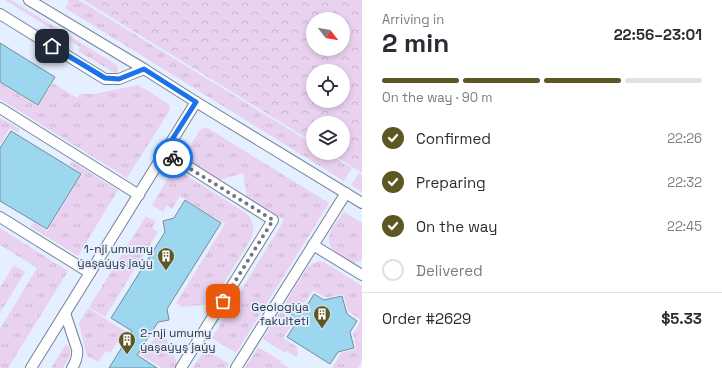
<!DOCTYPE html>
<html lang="en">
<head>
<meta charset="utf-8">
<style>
	body { margin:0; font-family:"Space Grotesk",sans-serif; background:#f2f2f3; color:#2b2b33; height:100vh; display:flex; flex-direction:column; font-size:15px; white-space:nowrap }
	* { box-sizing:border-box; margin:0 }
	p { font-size:13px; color:#7c7c81 }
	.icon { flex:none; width:22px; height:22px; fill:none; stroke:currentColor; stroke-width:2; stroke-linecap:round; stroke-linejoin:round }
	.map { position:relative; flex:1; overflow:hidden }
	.details { display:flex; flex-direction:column; background:#fff; width:360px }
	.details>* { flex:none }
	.needle { width:26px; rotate:121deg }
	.fabs { position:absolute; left:306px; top:12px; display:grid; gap:8px }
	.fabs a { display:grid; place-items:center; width:44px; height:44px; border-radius:50%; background:#fff; box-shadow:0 2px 6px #0003; font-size:20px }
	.pin { position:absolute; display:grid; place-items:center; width:34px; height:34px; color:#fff; margin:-17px; border-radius:8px; box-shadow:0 2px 6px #0006 }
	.courier { position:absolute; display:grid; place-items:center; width:40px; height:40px; margin:-20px; border:3px solid #1a73e8; border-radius:50%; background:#fff; color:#222; box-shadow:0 1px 5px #0007 }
	.summary em { font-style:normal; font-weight:800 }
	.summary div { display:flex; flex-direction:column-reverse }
	.summary { display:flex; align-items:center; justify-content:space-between; height:68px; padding:0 20px }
	h1 { font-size:26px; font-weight:800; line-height:30px }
	.bar { display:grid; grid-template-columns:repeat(4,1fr); gap:6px 4px; align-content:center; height:48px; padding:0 20px }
	.bar i { height:5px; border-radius:3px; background:#e1e1e2 }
	.bar .on { background:#5d5724 }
	.bar p { grid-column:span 4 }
	.line { display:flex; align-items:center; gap:10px; padding:0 20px; border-top:1px solid #e1e1e2 }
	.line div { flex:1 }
	ol { padding:0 20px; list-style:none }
	li { display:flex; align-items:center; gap:12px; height:44px }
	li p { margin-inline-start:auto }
	li .icon { padding:4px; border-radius:50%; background:#5d5724; color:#fff; stroke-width:4 }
	li:last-child { color:#7c7c81 }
	li i { width:22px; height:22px; border:2px solid #e1e1e2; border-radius:50% }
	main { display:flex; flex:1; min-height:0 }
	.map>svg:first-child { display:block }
	.grass { fill:url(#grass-tufts) }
	.forest { fill:url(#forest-crowns); fill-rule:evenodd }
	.building { fill:#9dd7ef; stroke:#758c97 }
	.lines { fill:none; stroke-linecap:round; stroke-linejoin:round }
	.service-casing { stroke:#768294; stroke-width:12 }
	.service { stroke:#fff; stroke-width:10 }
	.done { stroke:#6f7681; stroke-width:4; stroke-dasharray:0 7.2 }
	.route { stroke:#1a73e8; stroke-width:5 }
	.labels { text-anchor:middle; stroke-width:3.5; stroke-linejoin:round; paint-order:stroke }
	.poi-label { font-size:12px; fill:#30353d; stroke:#e4efff; text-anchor:end }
</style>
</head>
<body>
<main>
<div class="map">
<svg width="362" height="368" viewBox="0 0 362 368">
	<defs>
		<pattern id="grass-tufts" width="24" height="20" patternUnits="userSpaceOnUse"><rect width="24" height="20" fill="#e9d2f0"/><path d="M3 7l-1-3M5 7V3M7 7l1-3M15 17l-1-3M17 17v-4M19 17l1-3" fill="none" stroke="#c8b5cf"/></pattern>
		<pattern id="forest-crowns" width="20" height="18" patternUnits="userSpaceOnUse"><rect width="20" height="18" fill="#e9d2f0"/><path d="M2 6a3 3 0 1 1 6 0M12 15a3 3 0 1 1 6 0" fill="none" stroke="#c8b5cf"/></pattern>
	</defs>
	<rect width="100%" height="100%" fill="#e4efff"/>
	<!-- grass -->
	<g class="grass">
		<polygon points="5,0 11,0 117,65 118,68 118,71 116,73 113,72 78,51 80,47"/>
		<polygon points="67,0 79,0 313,144 313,153 327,153 352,168 344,181 65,8 69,2"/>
		<polygon points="0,83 38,106 53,83 77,98 80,94 95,94 138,85 166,102 169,105 170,110 127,178 0,99"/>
		<polygon points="0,118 20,129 18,133 10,128 0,144"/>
		<polygon points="206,127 329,203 236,353 212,338 284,220 247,197 243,173 219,180 185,158 184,156 185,154 200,130"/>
		<polygon points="71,161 118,190 78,256 31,227 34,222 47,231 82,174 69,165"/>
		<path d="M172,172L184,174L246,213C254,221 255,228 251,239L211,304L182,307L176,303L225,224L180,196L172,209L167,205L163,212L152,205Z"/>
		<polygon points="359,173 362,175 362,192 351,185"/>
		<path d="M344,212L362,223V260L353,263C347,259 339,256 334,251C321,238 336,222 344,212Z"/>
		<polygon points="146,216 156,222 152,228 158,232 105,317 89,307"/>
		<polygon points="0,228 68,271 8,368 0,368 0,329 37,268 0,245"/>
		<polygon points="319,261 324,262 362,286 362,361 358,368 332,368 341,353 356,349 353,334 361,320 348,311 343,294 326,298 313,290 305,302 288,307 292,324 283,338 297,347 298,354 296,357 287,351 285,353 263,339 307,268 312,264"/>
		<polygon points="14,265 25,272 0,313 0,287"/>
		<polygon points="88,308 149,346 159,331 164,334 178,365 176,368 162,368 118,341 110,353 106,351 98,362 87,356 79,323"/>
		<path d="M66,344C75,352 68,359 63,368H51Z"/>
		<polygon points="258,347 281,361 280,362 289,368 245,368"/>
		<polygon points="205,349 229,364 227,368 193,368"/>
	</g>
	<!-- forest -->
	<path class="forest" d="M83,0H362V173L330,153H343V123H313V142ZM313,19H343V49H313ZM313,71H343V101H313Z"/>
	<!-- building -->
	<g class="building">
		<polygon points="0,43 55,77 38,105 0,82"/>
		<polygon points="11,131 81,174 47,229 0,201 0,148"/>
		<polygon points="185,200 221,223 167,309 169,320 158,322 137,355 157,368 109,368 132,331 111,318 165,232 163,221 174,218"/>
		<polygon points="314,294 324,300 342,296 347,314 357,321 350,332 354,348 338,352 330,364 287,337 294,326 290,308 308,304"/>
	</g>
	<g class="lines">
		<!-- service casing -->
		<g class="service-casing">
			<g id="service">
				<polyline points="29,0 144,69 196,102 362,203"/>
				<polyline points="0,14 105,79 119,79 144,69"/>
				<polyline points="0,108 139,195"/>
				<polyline points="165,152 273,220 181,368"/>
				<polyline points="0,217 90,273"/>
				<polyline points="313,245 362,275"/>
				<path d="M65,313L77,349C78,357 76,362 72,368"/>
				<polyline points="31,368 196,102"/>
				<polyline points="236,368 346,193"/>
			</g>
		</g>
		<!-- service -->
		<use href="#service" class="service"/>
	</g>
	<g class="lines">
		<!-- done -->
		<polyline class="done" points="173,158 273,220 223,301"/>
		<!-- route -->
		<polyline class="route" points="52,46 105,78 119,79 144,69 196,102 164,152 173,158"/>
	</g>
	<!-- icons -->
	<defs>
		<g id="building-pin" transform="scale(0.9)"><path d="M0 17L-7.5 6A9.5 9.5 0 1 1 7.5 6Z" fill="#5d5724" stroke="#e4efff"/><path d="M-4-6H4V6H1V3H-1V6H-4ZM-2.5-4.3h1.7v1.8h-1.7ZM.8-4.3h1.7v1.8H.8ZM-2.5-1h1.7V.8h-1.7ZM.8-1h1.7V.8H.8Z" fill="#fff"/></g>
	</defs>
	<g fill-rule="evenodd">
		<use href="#building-pin" x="166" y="256"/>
		<use href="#building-pin" x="322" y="314"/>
		<use href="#building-pin" x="127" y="340"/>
	</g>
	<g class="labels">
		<!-- poi labels -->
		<g class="poi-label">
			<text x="153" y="253">1-nji umumy<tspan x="153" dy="14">ýaşaýyş jaýy</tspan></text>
			<text x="309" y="311">Geologiýa<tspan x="309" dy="14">fakulteti</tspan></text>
			<text x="140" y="337" text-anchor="start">2-nji umumy<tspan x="140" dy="14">ýaşaýyş jaýy</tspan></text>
		</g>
	</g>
</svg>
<div class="fabs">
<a><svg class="needle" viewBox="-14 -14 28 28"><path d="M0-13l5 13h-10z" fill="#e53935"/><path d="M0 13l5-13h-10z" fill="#7c7c81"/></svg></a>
<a><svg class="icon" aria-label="locate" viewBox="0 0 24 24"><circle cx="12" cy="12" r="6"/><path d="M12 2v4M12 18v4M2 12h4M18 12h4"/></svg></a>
<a><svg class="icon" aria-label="layers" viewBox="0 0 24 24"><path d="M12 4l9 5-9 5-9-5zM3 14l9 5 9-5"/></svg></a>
</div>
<div class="pin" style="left:223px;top:301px;background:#ea580c"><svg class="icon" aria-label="bag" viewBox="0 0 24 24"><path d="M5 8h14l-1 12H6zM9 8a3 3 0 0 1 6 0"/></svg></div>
<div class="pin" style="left:52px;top:46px;background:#1f2937"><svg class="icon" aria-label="home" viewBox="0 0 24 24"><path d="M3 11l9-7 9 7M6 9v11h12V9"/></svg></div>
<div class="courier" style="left:173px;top:158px"><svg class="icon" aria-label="bike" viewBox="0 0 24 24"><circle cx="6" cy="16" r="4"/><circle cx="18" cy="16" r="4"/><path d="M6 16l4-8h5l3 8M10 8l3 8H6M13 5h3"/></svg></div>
</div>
<section class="details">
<div class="summary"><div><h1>2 min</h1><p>Arriving in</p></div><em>22:56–23:01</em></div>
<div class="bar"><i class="on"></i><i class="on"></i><i class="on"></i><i></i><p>On the way · 90 m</p></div>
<ol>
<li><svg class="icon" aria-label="check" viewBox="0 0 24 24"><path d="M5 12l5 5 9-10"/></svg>Confirmed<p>22:26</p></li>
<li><svg class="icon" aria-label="check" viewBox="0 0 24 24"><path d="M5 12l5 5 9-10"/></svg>Preparing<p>22:32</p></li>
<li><svg class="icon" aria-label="check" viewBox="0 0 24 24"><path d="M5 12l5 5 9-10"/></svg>On the way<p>22:45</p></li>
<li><i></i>Delivered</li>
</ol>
<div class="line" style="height:52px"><div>Order #2629</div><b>$5.33</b></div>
</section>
</main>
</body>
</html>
